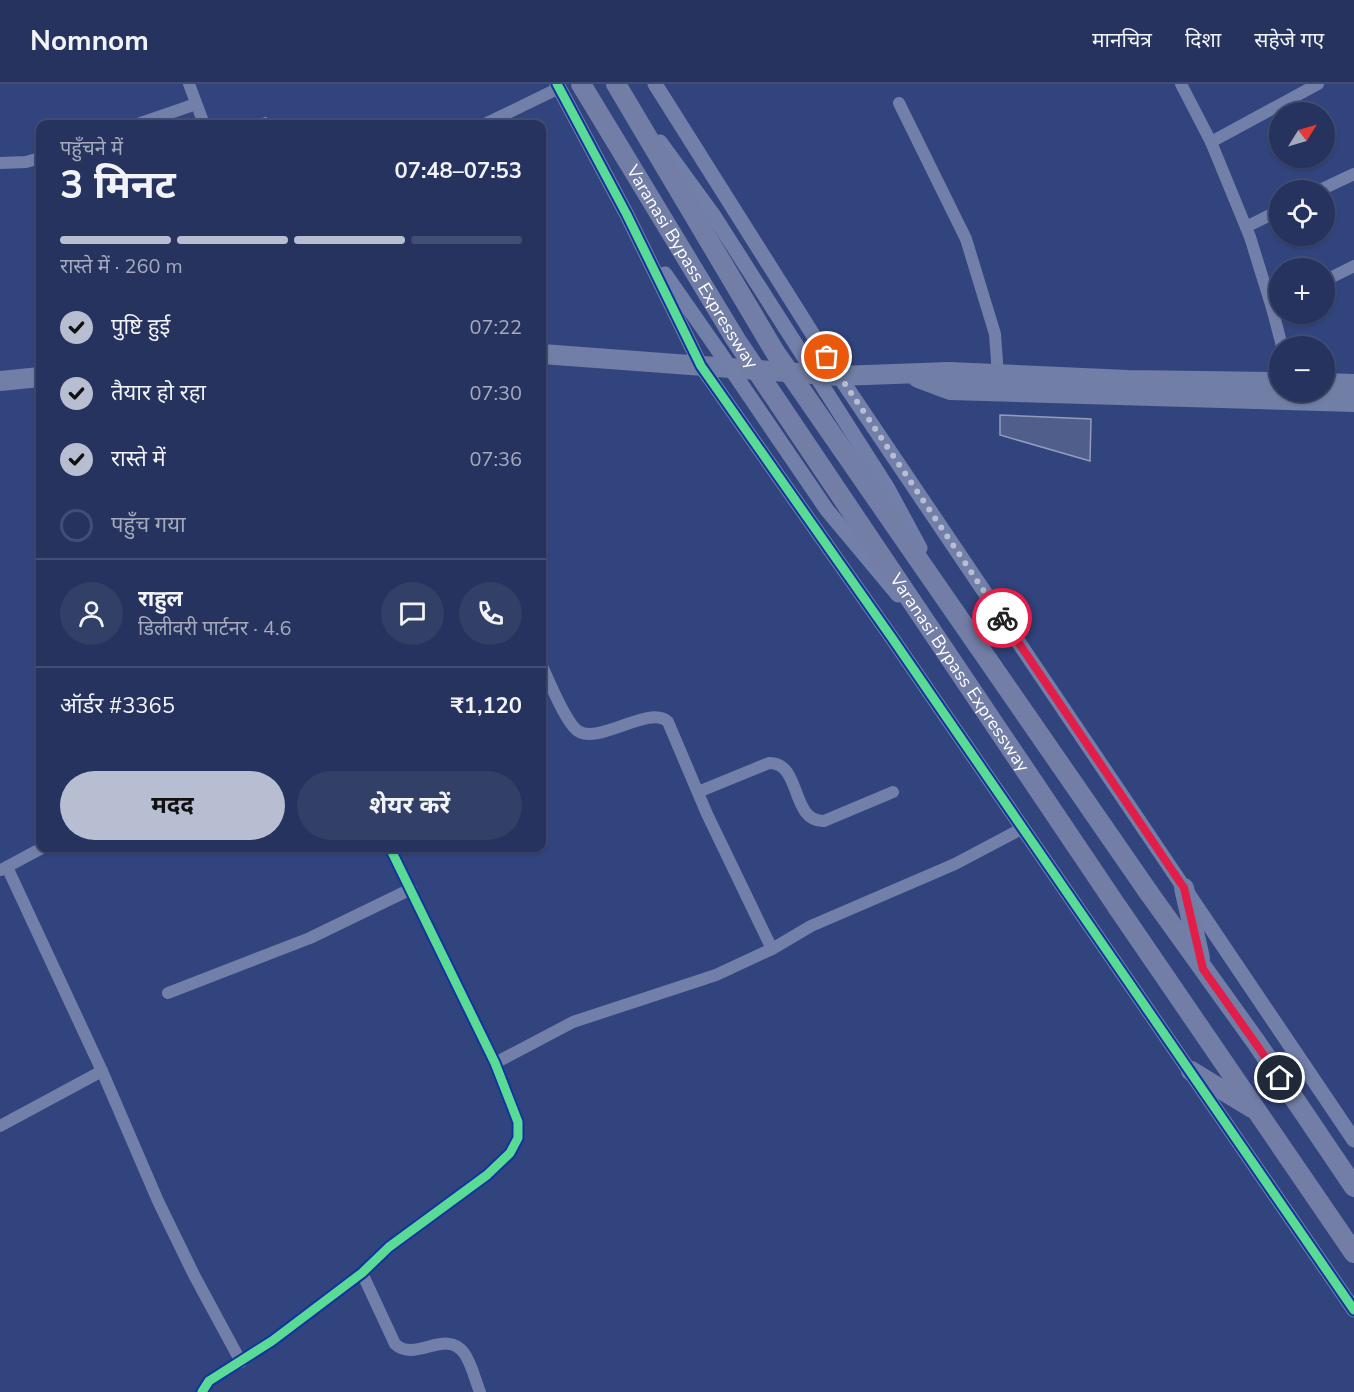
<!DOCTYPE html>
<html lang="hi">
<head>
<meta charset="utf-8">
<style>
	body { margin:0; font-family:"Nunito Sans","Noto Sans Devanagari",sans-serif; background:#323f67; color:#f1f3f6; height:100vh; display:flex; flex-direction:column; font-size:22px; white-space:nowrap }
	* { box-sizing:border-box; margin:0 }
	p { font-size:20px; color:#a4aabc }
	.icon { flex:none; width:33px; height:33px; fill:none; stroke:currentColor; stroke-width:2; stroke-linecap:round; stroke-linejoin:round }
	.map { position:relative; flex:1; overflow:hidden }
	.sheet { position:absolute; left:36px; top:36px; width:510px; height:732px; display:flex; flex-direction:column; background:#26335e; border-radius:12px; box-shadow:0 2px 4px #0004,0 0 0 2px #424e73 }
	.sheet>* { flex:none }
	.needle { width:39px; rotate:53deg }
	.controls { position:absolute; left:1269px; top:18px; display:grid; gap:12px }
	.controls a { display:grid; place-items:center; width:66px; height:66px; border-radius:50%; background:#26335e; box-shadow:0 2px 4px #0004,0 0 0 2px #424e73; font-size:30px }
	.pin { position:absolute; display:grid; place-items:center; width:51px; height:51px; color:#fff; margin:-26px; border:3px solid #fff; border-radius:50%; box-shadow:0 2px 6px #0007 }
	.courier { position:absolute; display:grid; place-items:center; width:60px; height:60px; margin:-30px; border:4px solid #e11d48; border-radius:50%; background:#fff; color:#222; box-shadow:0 2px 8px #0007 }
	.head em { font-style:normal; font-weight:700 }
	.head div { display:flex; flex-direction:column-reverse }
	.head { display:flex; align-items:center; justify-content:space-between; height:102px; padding:0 24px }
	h1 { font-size:39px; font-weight:700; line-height:45px }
	.bar { display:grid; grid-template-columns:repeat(4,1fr); gap:9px 6px; align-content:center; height:72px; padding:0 24px }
	.bar i { height:8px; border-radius:4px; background:#424e73 }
	.bar .selected { background:#b7bed2 }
	.bar p { grid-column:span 4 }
	.line { display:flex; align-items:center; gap:15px; padding:0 24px; border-top:2px solid #424e73 }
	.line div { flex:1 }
	.round { display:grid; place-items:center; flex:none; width:63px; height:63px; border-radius:32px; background:#323f67 }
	ol { padding:0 24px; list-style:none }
	li { display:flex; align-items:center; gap:18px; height:66px }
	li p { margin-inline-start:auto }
	li .icon { padding:6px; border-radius:50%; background:#b7bed2; color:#111; stroke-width:4 }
	li:last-child { color:#a4aabc }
	li i { width:33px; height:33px; border:3px solid #424e73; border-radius:50% }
	.cta { display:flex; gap:12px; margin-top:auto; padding:12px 24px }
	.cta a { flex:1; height:69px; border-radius:36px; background:#b7bed2; color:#111; font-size:24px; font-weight:700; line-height:69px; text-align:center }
	.cta a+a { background:#323f67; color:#f1f3f6 }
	header { display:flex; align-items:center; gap:36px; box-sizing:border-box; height:84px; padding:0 30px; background:#26335e; border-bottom:2px solid #424e73 }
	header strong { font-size:28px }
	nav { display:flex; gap:33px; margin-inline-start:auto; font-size:21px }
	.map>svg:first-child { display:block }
	.building { fill:#505e8c; stroke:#929cbc; stroke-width:1.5 }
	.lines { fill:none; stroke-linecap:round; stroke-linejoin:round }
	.minor { stroke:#727fa8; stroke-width:12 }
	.tertiary { stroke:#727fa8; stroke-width:15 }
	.primary { stroke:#717ea6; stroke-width:20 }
	.trunk { stroke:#727ea6; stroke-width:20 }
	.tertiary-bridge { stroke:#727fa8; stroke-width:15 }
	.trunk-bridge { stroke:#727ea6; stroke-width:20 }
	.cycleway-casing { stroke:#13329e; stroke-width:13 }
	.cycleway { stroke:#5adb95; stroke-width:9 }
	.done { stroke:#b7bed2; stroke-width:6; stroke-dasharray:0 10.8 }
	.route { stroke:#e11d48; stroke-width:8 }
	.labels { text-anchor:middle; stroke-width:6; stroke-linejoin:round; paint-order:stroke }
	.street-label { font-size:18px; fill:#fff; stroke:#13329e }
</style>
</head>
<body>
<header>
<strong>Nomnom</strong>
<nav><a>मानचित्र</a><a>दिशा</a><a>सहेजे गए</a></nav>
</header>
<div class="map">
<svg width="1354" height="1308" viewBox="0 0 1354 1308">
	<rect width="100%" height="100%" fill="#32447e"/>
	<!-- building -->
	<g class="building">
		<polygon points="266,34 268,40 241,40"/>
		<polygon points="1000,331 1091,335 1090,377 1000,351"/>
	</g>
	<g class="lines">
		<!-- minor -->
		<g class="minor">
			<polyline points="189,0 204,40"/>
			<polyline points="1181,0 1211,58"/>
			<polyline points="899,19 966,155 995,250 998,291"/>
			<polyline points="138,40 196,20"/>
			<polyline points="485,40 559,4"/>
			<polyline points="0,79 26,78 40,74"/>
			<polyline points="1320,106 1354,90"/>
			<polyline points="1246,143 1280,126"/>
			<polyline points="1324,197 1354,182"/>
			<polyline points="1282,262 1272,224 1250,153 1211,58 1318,0"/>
			<path d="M542,582C549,597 566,639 578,647C599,661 650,620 668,638L707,730L772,865"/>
			<path d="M698,708L769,679C802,678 790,738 824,737L893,708"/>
			<polyline points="7,783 102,987 158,1117 194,1191 241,1278"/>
			<polyline points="1,786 42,764"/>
			<polyline points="168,909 310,854 411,805"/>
			<polyline points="495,979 573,938 716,891 772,865 811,842 955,780 1023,744"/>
			<polyline points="0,1042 102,987"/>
			<path d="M362,1189L395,1260C415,1279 446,1244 464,1269C472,1280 475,1296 480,1308"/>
			<polyline points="202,1308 209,1297 272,1257 362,1189 389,1163 487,1091 510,1069 518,1054 518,1038 495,979 390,764"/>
		</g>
		<!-- tertiary -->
		<g class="tertiary">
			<polyline points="557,0 627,131 701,282 892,554 1354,1226"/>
			<polyline points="655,0 839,292 1354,1056"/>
			<polyline points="665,190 718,266"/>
		</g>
		<!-- primary -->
		<g class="primary">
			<polyline points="542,270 839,292 949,288 1128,296 1280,298"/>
			<polyline points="918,294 950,306 1354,318"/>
			<polyline points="0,297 40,293"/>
			<polyline points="1324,299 1354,300"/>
		</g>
		<!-- trunk -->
		<g class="trunk">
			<polyline points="1184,804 1200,874"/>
			<polyline points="1149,809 1256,958 1354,1103"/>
			<polyline points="1118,824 1354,1169"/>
			<polyline points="1191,987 1252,1024"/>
		</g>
		<!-- tertiary-bridge -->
		<g class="tertiary-bridge">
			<polyline points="660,58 714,132 887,403 920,464"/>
			<polyline points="718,266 827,426 898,511"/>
		</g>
		<!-- trunk-bridge -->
		<g class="trunk-bridge">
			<path id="s1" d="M581,0L736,256L1118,824"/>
			<polyline points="616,0 775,268 1149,809"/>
		</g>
		<!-- cycleway casing -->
		<g class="cycleway-casing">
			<g id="cycleway">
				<polyline points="557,0 627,131 701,282 892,554 1354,1226"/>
				<polyline points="202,1308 209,1297 272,1257 362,1189 389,1163 487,1091 510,1069 518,1054 518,1038 495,979 390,764"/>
			</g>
		</g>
		<!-- cycleway -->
		<use href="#cycleway" class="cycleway"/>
	</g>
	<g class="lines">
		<!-- done -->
		<polyline class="done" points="827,273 1002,534"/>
		<!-- route -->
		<polyline class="route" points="1002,534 1184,804 1203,885 1280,994"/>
	</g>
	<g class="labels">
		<!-- street labels -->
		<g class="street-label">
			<text dy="6" stroke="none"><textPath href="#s1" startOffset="214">Varanasi Bypass Expressway</textPath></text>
			<text dy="6" stroke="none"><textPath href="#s1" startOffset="700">Varanasi Bypass Expressway</textPath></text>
		</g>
	</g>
</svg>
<div class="controls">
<a><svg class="needle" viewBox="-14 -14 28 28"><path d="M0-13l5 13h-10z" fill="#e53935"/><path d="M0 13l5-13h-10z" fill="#a4aabc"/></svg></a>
<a><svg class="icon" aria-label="locate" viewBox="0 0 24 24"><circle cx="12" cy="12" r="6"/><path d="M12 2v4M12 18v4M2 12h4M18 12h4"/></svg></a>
<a>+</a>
<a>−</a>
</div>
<div class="pin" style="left:827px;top:273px;background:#ea580c"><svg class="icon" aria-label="bag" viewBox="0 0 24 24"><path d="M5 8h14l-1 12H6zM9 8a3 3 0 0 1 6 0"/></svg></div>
<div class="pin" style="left:1280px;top:994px;background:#1f2937"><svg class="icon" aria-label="home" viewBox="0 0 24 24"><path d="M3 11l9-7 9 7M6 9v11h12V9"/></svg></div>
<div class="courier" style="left:1002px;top:534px"><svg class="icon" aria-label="bike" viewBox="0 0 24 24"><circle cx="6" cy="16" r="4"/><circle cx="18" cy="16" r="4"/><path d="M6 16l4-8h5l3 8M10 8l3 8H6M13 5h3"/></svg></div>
<section class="sheet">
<div class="head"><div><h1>3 मिनट</h1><p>पहुँचने में</p></div><em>07:48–07:53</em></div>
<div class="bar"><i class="selected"></i><i class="selected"></i><i class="selected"></i><i></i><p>रास्ते में · 260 m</p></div>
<ol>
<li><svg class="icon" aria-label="check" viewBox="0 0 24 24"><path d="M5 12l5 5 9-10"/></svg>पुष्टि हुई<p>07:22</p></li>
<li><svg class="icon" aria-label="check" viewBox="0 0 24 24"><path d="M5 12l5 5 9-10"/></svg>तैयार हो रहा<p>07:30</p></li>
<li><svg class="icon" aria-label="check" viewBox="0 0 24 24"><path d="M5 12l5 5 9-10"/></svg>रास्ते में<p>07:36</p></li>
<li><i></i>पहुँच गया</li>
</ol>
<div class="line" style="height:108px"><a class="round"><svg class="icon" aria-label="person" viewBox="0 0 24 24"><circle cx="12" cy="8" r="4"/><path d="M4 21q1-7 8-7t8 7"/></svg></a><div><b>राहुल</b><p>डिलीवरी पार्टनर · 4.6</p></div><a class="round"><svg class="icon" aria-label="chat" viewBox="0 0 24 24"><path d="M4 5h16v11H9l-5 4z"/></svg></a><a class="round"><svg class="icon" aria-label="phone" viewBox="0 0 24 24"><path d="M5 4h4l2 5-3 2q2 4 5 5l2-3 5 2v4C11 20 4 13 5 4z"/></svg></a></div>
<div class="line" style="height:78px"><div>ऑर्डर #3365</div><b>₹1,120</b></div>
<div class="cta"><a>मदद</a><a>शेयर करें</a></div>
</section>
</div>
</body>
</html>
